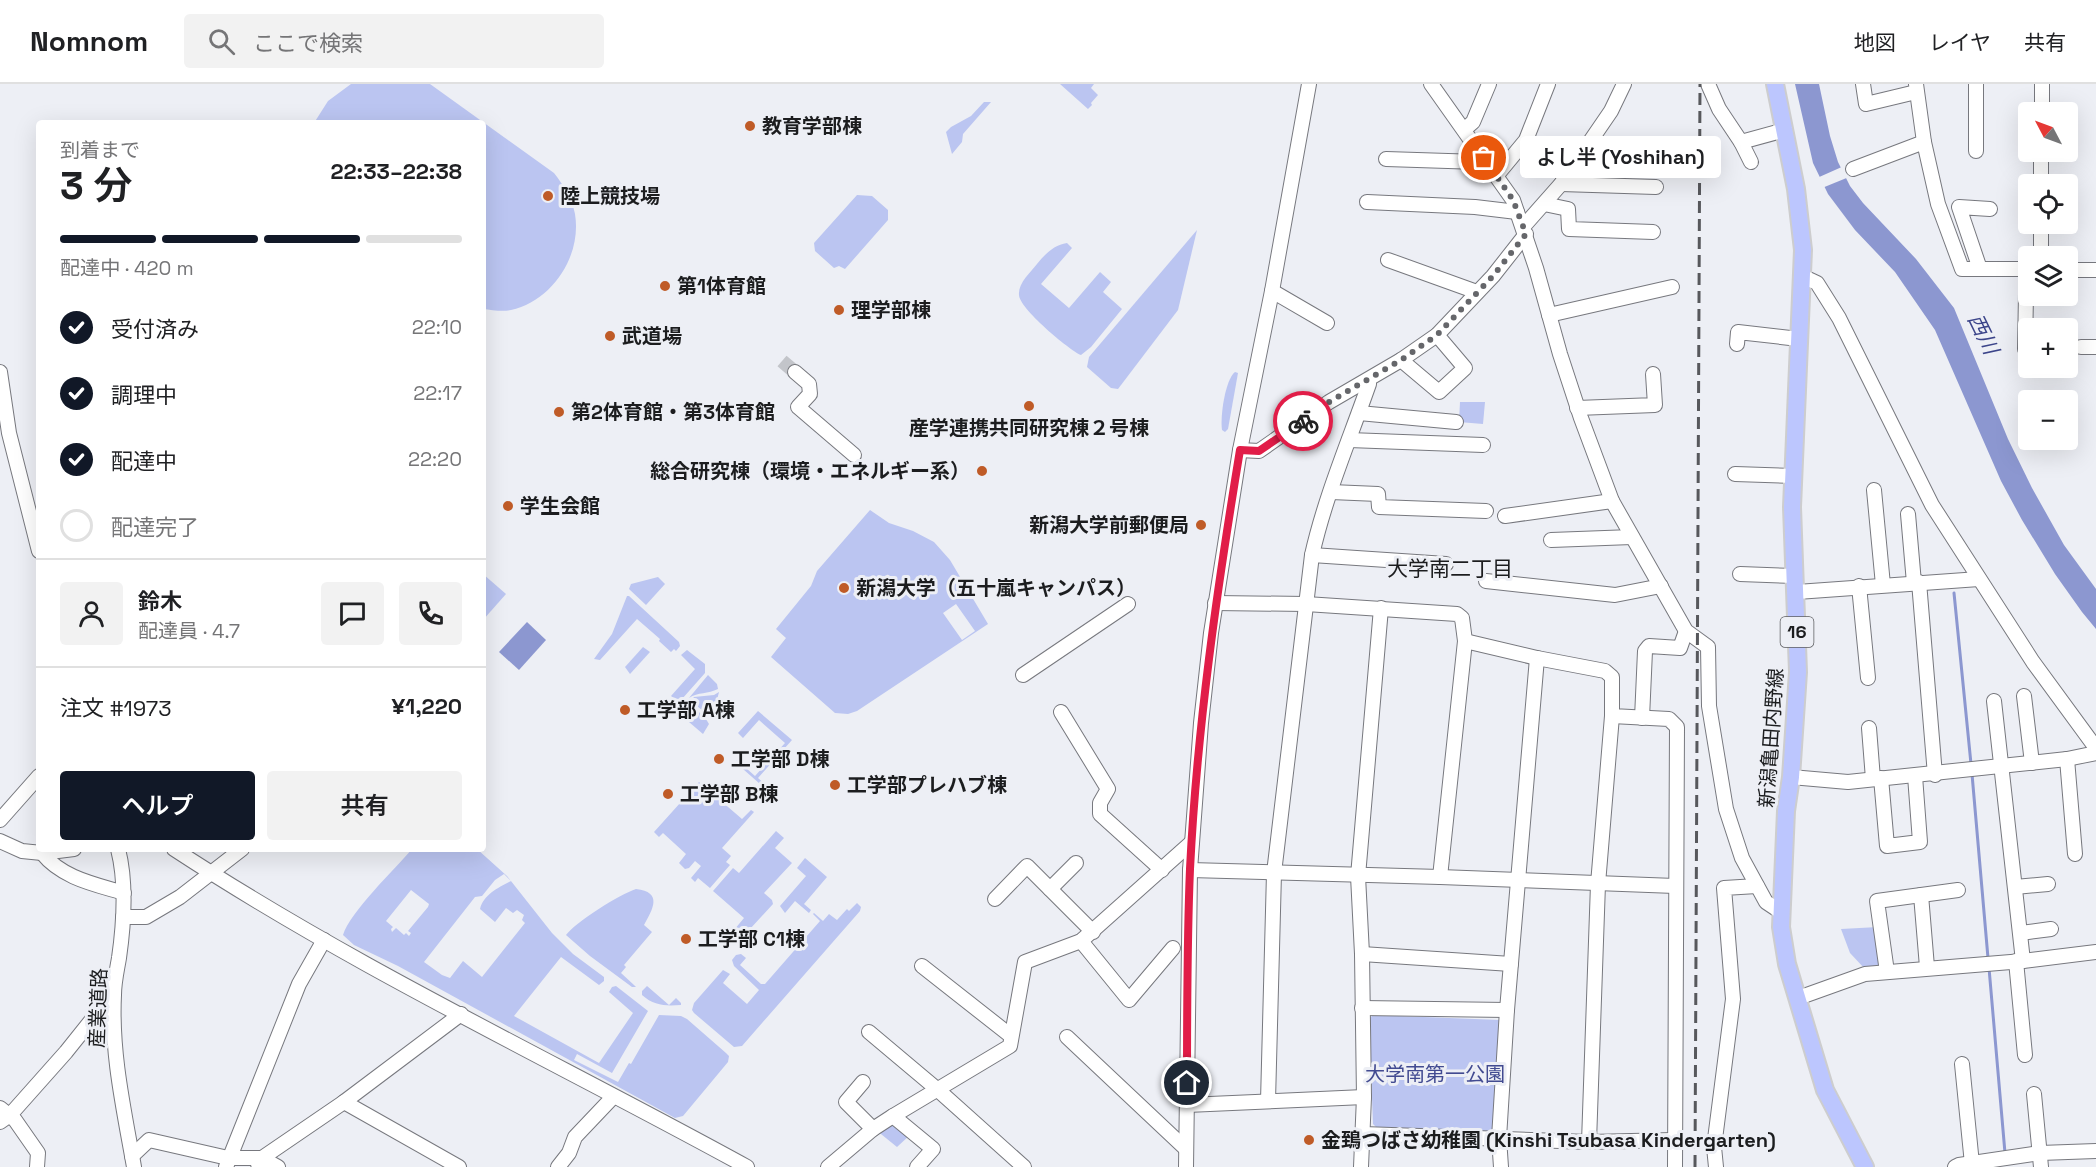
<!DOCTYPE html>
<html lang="ja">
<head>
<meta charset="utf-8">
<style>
	body { margin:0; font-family:"Space Grotesk","Noto Sans JP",sans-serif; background:#f2f2f2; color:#202124; height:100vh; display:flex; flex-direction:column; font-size:22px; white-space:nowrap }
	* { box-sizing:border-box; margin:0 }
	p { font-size:20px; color:#757577 }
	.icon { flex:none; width:33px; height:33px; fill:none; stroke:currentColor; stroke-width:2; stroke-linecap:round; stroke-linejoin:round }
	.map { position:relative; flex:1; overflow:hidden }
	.panel { position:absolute; left:36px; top:36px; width:450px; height:732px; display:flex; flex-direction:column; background:#fff; border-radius:6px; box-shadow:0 6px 24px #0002 }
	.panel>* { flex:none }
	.needle { width:39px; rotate:311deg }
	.fabs { position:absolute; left:2018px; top:18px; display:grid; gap:12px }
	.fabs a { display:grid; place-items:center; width:60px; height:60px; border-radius:6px; background:#fff; box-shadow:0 6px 24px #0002; font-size:30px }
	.pin { position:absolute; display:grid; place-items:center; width:51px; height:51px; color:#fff; margin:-26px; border:3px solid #fff; border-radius:50%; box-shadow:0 2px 6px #0007 }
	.courier { position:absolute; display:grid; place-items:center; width:60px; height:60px; margin:-30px; border:4px solid #e11d48; border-radius:50%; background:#fff; color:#222; box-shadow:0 2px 8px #0007 }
	.bubble { position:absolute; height:42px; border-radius:6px; background:#fff; box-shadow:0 6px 24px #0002; font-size:20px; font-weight:600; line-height:42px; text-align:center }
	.summary em { font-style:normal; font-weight:600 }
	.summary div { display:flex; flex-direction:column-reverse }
	.summary { display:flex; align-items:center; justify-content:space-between; height:102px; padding:0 24px }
	h1 { font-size:39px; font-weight:600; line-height:45px }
	.bar { display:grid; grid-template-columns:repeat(4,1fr); gap:9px 6px; align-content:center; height:72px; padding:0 24px }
	.bar i { height:8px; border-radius:4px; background:#e0e0e0 }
	.bar .on { background:#111827 }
	.bar p { grid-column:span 4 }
	.line { display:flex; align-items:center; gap:15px; padding:0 24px; border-top:2px solid #e0e0e0 }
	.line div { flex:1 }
	.round { display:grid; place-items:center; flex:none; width:63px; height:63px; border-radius:6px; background:#f2f2f2 }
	ol { padding:0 24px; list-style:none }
	li { display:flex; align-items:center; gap:18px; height:66px }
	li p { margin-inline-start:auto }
	li .icon { padding:6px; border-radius:50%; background:#111827; color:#fff; stroke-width:4 }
	li:last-child { color:#757577 }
	li i { width:33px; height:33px; border:3px solid #e0e0e0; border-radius:50% }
	.button { display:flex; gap:12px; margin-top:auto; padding:12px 24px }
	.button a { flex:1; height:69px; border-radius:6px; background:#111827; color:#fff; font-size:24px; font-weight:600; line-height:69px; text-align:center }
	.button a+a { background:#f2f2f2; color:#202124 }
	header { display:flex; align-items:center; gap:36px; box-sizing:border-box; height:84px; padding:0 30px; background:#fff; border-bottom:2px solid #e0e0e0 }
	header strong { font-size:28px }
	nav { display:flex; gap:33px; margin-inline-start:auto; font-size:21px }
	.search { width:420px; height:54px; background:#f2f2f2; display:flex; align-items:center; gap:15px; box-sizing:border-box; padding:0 21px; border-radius:6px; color:#757577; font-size:22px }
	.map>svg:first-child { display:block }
	.green { fill:#bbc5f1; fill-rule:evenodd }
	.water { fill:#8c97d0 }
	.pier { fill:#edeff5 }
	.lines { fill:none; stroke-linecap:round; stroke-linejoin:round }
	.stream { stroke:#8c97d0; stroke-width:3 }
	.minor-tunnel { stroke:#c3c5ca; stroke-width:14; stroke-dasharray:14 7; stroke-linecap:butt }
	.minor-casing { stroke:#77787e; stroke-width:16 }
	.major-casing { stroke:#cdcdce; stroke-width:20 }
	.minor { stroke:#fff; stroke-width:14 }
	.major { stroke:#bcc6fe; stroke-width:16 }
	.rail { stroke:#57585c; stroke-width:3; stroke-dasharray:12 6; stroke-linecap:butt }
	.done { stroke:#65666a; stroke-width:6; stroke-dasharray:0 10.8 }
	.route { stroke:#e11d48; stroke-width:8 }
	.poi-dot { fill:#bf5b27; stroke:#edeff5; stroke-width:2 }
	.labels { text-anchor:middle; stroke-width:6; stroke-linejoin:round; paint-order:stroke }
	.shield { fill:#edeff5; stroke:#5b5c5f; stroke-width:1.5 }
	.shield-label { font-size:18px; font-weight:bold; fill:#1c1d1f }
	.poi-label { font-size:20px; font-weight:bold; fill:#1c1d1f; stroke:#edeff5; text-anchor:start }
	.street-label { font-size:20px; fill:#1c1d1f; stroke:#edeff5 }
	.park-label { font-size:20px; fill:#424b91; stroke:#edeff5 }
	.water-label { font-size:21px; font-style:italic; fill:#3c458a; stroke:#edeff5 }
	.neighbourhood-label { font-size:21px; fill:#1c1d1f; stroke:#edeff5 }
</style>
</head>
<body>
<header>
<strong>Nomnom</strong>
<div class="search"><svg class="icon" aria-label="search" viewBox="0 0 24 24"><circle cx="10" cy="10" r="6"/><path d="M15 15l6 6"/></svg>ここで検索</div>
<nav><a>地図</a><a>レイヤ</a><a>共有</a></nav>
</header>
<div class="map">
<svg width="2096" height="1083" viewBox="0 0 2096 1083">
	<rect width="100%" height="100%" fill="#edeff5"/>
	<!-- green -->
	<g class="green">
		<path d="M351,0H430L554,89C564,102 572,114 575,130C582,172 552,217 511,226C502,228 492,226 483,225V39H314L328,17Z"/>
		<polygon points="1060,0 1094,0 1091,4 1098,11 1091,19 1092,21 1088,25"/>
		<polygon points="984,18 991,18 963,50 962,58 952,70 946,48 951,43 971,32"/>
		<polygon points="857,111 872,112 888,126 888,136 845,185 839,182 834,184 815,167 814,159"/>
		<polygon points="1197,146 1178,226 1118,305 1111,304 1087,283 1089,273"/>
		<path d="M1067,159L1072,164L1041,200L1069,224L1100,188L1111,198L1103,208L1122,225L1091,263L1081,271C1069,266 1019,224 1019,211C1018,199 1030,189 1037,180C1045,170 1054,161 1067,159Z"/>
		<path d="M1235,288L1238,289L1228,345L1225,348L1222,346C1220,333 1225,296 1235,288Z"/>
		<polygon points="1460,318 1485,318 1483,340 1459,338"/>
		<path d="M870,426L889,439L913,447L934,458L950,476L988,540L857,627L848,630L835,629L771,573L786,554L776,545L811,502L817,487ZM956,520L975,547L962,556L943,529Z"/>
		<polygon points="483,490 506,510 483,536"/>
		<polygon points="658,493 665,500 646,521 629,505 631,500"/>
		<polygon points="627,512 629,512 679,558 680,562 676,567 674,565 671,568 659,557 660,555 637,535 600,576 594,575 612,550"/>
		<polygon points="643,563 650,568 630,590 625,583"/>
		<polygon points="687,566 705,580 705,589 682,615 675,615 671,612 695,585 681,571"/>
		<path d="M708,591L717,600L718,605C708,610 698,608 689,614Z"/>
		<polygon points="719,608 715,624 709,632 691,617 694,613 714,611"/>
		<path d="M683,621C693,621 704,631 709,640L703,650L675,626Z"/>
		<polygon points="758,627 792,656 758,694 769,704 768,707 735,678 737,676 755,692 785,659 759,636 743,654 738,649"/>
		<polygon points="699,698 742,735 751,726 754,728 722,764 731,772 726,778 730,781 710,804 698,794 695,798 691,794 701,782 695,777 689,784 685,785 679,779 686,770 663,749 659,753 654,748"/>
		<polygon points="776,747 784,754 775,764 792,779 764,809 772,816 773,820 738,858 729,852 744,834 713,807 733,784 739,789"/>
		<path d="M412,765H477L507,792L552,849L573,870L604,893V897L599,901L561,873L514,932L599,979L633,929L609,908L612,903L616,902L648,927L612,989L577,970L574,976L618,998L629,979L631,980L659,931L681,932L687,935L726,969L729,972L728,978L683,1032L675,1034L398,882L354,861L343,851C350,828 395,785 412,765ZM504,790L511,797C498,804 484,810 480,825L495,838L506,824L513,829L517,826L524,831L522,836L525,839L482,893L463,877L450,894L442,891L424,878L475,813L482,812L495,796ZM411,806L429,820L428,823L408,847L411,849L409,852L406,849L404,851L396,844L392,848L391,845L393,843L386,837Z"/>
		<polygon points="805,774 827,793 804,820 811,826 809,829 795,817 785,829 780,822 806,792 797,784"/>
		<path d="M636,805C663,808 653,825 644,841L652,848L624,881L626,883L621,889L634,901L636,903H632L590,872L566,851C576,838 620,810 636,805Z"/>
		<polygon points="857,819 861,823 860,827 742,962 734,963 694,929 692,926 694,919 723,886 730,890 723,899 747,920 759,906 734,882 732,876 736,871 741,870 746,874 740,881 761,900 765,900 820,837 813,830 814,829 823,837 829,830 837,836 847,825 849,827"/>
		<polygon points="1878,843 1879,882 1865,885 1850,869 1841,845"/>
		<path d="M647,902L669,921L676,914L681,919V921C666,922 654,922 642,911V907Z"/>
		<polygon points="1373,931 1500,936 1494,1046 1490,1048 1377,1044 1373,1040 1369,935"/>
		<polygon points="893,1034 911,1050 897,1063 876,1046"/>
	</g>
	<!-- water -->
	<g class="water">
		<polygon points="1795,0 1819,0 1830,52 1838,78 1850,102 1863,119 1916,175 1954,224 2008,355 2032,404 2064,461 2096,505 2096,545 2082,528 2055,490 2022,436 2001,397 1935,246 1895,188 1855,146 1828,110 1813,79"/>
		<polygon points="527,538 546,556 519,586 499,568"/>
	</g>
	<!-- pier -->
	<polygon class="pier" points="1844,82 1849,93 1822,104 1817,94"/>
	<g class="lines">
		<!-- stream -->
		<g class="stream">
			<polyline points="1954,509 1971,680"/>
			<polyline points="1972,690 1988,874"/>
			<polyline points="1989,884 2005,1069"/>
		</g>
		<!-- minor-tunnel -->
		<polyline class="minor-tunnel" points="782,277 795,288"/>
		<!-- minor casing -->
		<g class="minor-casing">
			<g id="minor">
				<polyline points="1431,0 1513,116 1536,184 1560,270 1581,334 1612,417 1686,547 1708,563 1709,622 1726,725 1742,774 1766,818 1781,828"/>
				<polyline points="1708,0 1719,25 1741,58 1785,46"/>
				<polyline points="1863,0 1866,20 1916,8"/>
				<polyline points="1916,0 1924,58 1938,120 1962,185 2028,185"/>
				<polyline points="1976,0 1976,67"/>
				<polyline points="2042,28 2042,0"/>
				<polyline points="1465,45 1473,38 1489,0"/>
				<polyline points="1741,58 1751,78"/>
				<polyline points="1386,75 1479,78 1484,74"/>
				<polyline points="1853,85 1924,58"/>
				<polyline points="1497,91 1526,56 1548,0"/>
				<polyline points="1561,100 1656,103"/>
				<polyline points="2041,100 2041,68"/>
				<polyline points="1367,118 1475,123 1517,128"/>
				<polyline points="1544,120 1568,125 1569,145 1653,148"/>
				<polyline points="1523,143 1561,100 1611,27 1624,0"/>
				<polyline points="2041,172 2041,140"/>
				<polyline points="1388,176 1477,208"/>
				<polyline points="1980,185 1959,123 1990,125"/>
				<polyline points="2067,186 2096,186"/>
				<polyline points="1802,192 1817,199 1839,234 1932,421 2033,578 2096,664"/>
				<polyline points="1272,207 1327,239"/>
				<polyline points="1549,231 1672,203"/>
				<polyline points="1737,260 1738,248 1799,255"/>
				<polyline points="2081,263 2096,263"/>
				<polyline points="2025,265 2026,210 2028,206"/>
				<polyline points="1401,276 1439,308 1465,284 1437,251"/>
				<polyline points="0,288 9,349 39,467"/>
				<polyline points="795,288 809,300 810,310 798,323 854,371"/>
				<polyline points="1577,324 1655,321 1653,290"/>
				<polyline points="1359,329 1456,338"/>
				<polyline points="1349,356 1483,361"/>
				<polyline points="1240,366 1259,367 1329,318 1401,276 1437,251 1493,192 1526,150"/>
				<polyline points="1735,390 1794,392"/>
				<polyline points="1874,406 1883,501"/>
				<polyline points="1331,408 1378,410 1379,423 1486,427"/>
				<polyline points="1908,430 1914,499"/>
				<polyline points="1505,432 1612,417"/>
				<polyline points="1551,456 1632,453"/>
				<polyline points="1312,471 1446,480"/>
				<polyline points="1740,490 1795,492"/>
				<polyline points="1486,497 1615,511 1661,502"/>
				<polyline points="1919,498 1935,691"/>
				<polyline points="1859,502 1868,594"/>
				<polyline points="1797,508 1979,495"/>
				<polyline points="1215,519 1306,520 1457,530 1462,534 1465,557 1440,793"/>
				<polyline points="1465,557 1537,574 1605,587 1612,593 1612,632 1669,635 1677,643 1675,1083"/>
				<polyline points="1023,591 1128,520"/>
				<polyline points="2024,612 2032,679"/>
				<polyline points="1994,617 2023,877"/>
				<polyline points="1061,628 1108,705 1100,719 1100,730 1162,786"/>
				<polyline points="1642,634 1645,567 1649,562 1680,564 1686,547"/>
				<polyline points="1869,644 1873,695"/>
				<polyline points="2067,675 2075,770"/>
				<polyline points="1791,693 1848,698 2067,675 2096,669"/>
				<polyline points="1881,694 1887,762 1920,758 1915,692"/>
				<polyline points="0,736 39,692"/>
				<polyline points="0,757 22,767 42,769 74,765"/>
				<path d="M118,765C127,800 124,839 119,874C117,886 114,898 114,911C111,969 124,1026 134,1083"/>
				<path d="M174,765C357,885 556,978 747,1083"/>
				<path d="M42,769C62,794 94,800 124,809"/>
				<polyline points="1190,786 1440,793 1675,802"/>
				<polyline points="2015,803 2048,800"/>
				<polyline points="1050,805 1076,779"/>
				<polyline points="1921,811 1927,883"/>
				<polyline points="995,815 1027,782 1093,848"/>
				<polyline points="123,833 146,833 180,813 242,765"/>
				<polyline points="2021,849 2051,845"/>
				<polyline points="1081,857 1129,916 1173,864"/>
				<polyline points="1362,870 1511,880"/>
				<polyline points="2016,877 2025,971"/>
				<polyline points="922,882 1011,952"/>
				<polyline points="1887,888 1877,817 1958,806"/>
				<polyline points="1798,914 1865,890 2023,877 2096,868"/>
				<polyline points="1362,924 1507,926"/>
				<polyline points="869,948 938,1006 1024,1083"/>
				<polyline points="1067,953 1186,1065"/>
				<polyline points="1962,980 1972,1080"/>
				<polyline points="863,998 846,1018 873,1045"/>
				<polyline points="2034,1010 2041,1083"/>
				<path d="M1268,1017L1274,789L1312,471C1325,413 1349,357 1369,300V296"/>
				<polyline points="1187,1021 1364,1013"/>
				<polyline points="0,1024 15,1036 38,1069 37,1083"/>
				<polyline points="893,1032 933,1065 917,1083"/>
				<polyline points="0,1038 10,1031 66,968 114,908"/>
				<polyline points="1363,1050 1589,1058 1674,1056"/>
				<polyline points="1589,1058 1598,800 1612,632"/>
				<polyline points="132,1072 149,1056 228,1074 262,1074 278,1083"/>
				<polyline points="258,1080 262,1074 344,1018"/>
				<polyline points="226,1083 299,900 324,856"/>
				<polyline points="459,1083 344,1018 461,930"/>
				<polyline points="558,1083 569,1069 575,1053 613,1013"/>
				<polyline points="828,1083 873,1045 893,1032 1010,962 1025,878 1081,857 1192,758"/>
				<polyline points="1186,1083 1190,786 1201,639 1211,549 1240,366 1272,207 1309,0"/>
				<polyline points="1361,1083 1364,1013 1362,870 1358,792 1381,524"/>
				<polyline points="1501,1083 1499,1054 1507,926 1537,574"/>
				<polyline points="1716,1083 1714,1063 1733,915 1724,804 1757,802"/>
				<polyline points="1955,1083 1959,1081 2040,1069 2096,1067"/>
			</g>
		</g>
		<!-- major casing -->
		<g class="major-casing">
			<polyline id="major" points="1775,0 1796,105 1803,166 1792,423 1798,588 1791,693 1786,727 1781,843 1787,880 1825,1006 1865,1083"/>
		</g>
		<!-- minor -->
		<use href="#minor" class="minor"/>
		<!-- major -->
		<use href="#major" class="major"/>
		<!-- rail -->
		<polyline class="rail" points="1695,1083 1700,0"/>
	</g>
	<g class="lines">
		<!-- done -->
		<polyline class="done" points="1303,337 1329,318 1401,276 1437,251 1493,192 1526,150 1513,116 1484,74"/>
		<!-- route -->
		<path class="route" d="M1187,999C1187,928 1187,856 1190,785C1197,644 1217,505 1240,366L1259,367L1303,337"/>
	</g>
	<!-- markers -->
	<g class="poi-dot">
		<circle cx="750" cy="42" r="6"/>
		<circle cx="548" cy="112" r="6"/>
		<circle cx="665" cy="202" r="6"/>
		<circle cx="839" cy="226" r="6"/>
		<circle cx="610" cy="252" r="6"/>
		<circle cx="1029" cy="322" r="6"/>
		<circle cx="559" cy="328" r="6"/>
		<circle cx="982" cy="387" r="6"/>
		<circle cx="508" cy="422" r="6"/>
		<circle cx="1201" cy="441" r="6"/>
		<circle cx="844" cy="504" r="6"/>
		<circle cx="625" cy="626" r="6"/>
		<circle cx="719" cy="675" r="6"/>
		<circle cx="835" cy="701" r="6"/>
		<circle cx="668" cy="710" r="6"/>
		<circle cx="686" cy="855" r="6"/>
		<circle cx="1309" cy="1056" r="6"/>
	</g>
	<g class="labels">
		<!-- shield labels -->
		<rect class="shield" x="1780.5" y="533" width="33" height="30" rx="4.5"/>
		<g class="shield-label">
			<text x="1797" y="554">16</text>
		</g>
		<!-- poi labels -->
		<g class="poi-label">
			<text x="762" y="49">教育学部棟</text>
			<text x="560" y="119">陸上競技場</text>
			<text x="677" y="209">第1体育館</text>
			<text x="851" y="233">理学部棟</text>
			<text x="622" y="259">武道場</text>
			<text x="571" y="335">第2体育館・第3体育館</text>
			<text x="1029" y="351" text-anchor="middle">産学連携共同研究棟２号棟</text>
			<text x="970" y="394" text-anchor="end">総合研究棟（環境・エネルギー系）</text>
			<text x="520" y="429">学生会館</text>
			<text x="1189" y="448" text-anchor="end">新潟大学前郵便局</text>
			<text x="856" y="511">新潟大学（五十嵐キャンパス）</text>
			<text x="637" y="633">工学部 A棟</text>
			<text x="731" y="682">工学部 D棟</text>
			<text x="847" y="708">工学部プレハブ棟</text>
			<text x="680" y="717">工学部 B棟</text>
			<text x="698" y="862">工学部 C1棟</text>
			<text x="1321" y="1063">金鵄つばさ幼稚園 (Kinshi Tsubasa Kindergarten)</text>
		</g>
		<!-- street labels -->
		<g class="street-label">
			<text transform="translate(1771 654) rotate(-86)" y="7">新潟亀田内野線</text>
			<text transform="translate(98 924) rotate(-88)" y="7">産業道路</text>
		</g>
		<!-- park labels -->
		<g class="park-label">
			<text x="1435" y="997">大学南第一公園</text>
		</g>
		<!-- water labels -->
		<g class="water-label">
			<text transform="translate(1983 250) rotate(64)" y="7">西川</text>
		</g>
		<!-- neighbourhood labels -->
		<g class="neighbourhood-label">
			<text x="1450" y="492">大学南二丁目</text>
		</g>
	</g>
</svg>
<div class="fabs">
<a><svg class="needle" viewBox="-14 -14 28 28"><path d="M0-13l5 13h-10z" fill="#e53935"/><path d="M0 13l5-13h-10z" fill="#757577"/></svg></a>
<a><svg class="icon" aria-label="locate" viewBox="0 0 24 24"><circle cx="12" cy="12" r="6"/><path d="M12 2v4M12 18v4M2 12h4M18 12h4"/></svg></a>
<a><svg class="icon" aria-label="layers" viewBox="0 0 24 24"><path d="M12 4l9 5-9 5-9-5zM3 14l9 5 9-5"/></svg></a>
<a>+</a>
<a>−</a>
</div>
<div class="pin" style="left:1484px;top:74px;background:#ea580c"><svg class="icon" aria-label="bag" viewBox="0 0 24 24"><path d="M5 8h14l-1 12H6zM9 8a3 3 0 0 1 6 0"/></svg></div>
<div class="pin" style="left:1187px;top:999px;background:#1f2937"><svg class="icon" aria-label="home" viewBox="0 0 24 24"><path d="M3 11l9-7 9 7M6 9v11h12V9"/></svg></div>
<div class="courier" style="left:1303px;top:337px"><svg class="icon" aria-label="bike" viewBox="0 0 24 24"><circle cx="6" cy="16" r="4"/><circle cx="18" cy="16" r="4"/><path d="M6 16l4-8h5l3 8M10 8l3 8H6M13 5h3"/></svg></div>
<div class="bubble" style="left:1520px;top:52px;width:201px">よし半 (Yoshihan)</div>
<section class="panel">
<div class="summary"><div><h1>3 分</h1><p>到着まで</p></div><em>22:33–22:38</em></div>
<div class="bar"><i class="on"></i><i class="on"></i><i class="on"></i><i></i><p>配達中 · 420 m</p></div>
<ol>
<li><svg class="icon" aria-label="check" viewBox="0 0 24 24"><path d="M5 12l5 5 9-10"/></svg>受付済み<p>22:10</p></li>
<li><svg class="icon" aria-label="check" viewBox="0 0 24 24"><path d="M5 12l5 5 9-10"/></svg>調理中<p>22:17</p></li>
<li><svg class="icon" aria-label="check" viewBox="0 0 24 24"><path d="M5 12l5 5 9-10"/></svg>配達中<p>22:20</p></li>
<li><i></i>配達完了</li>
</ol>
<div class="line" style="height:108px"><a class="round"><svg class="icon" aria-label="person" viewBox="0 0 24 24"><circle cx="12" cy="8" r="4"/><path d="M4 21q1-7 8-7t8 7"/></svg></a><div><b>鈴木</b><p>配達員 · 4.7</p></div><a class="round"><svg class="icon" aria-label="chat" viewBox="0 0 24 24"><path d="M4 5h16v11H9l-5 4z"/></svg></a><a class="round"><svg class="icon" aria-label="phone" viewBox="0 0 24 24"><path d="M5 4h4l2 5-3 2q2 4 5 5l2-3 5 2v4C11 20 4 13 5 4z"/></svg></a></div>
<div class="line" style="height:78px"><div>注文 #1973</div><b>¥1,220</b></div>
<div class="button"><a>ヘルプ</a><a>共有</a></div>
</section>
</div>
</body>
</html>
